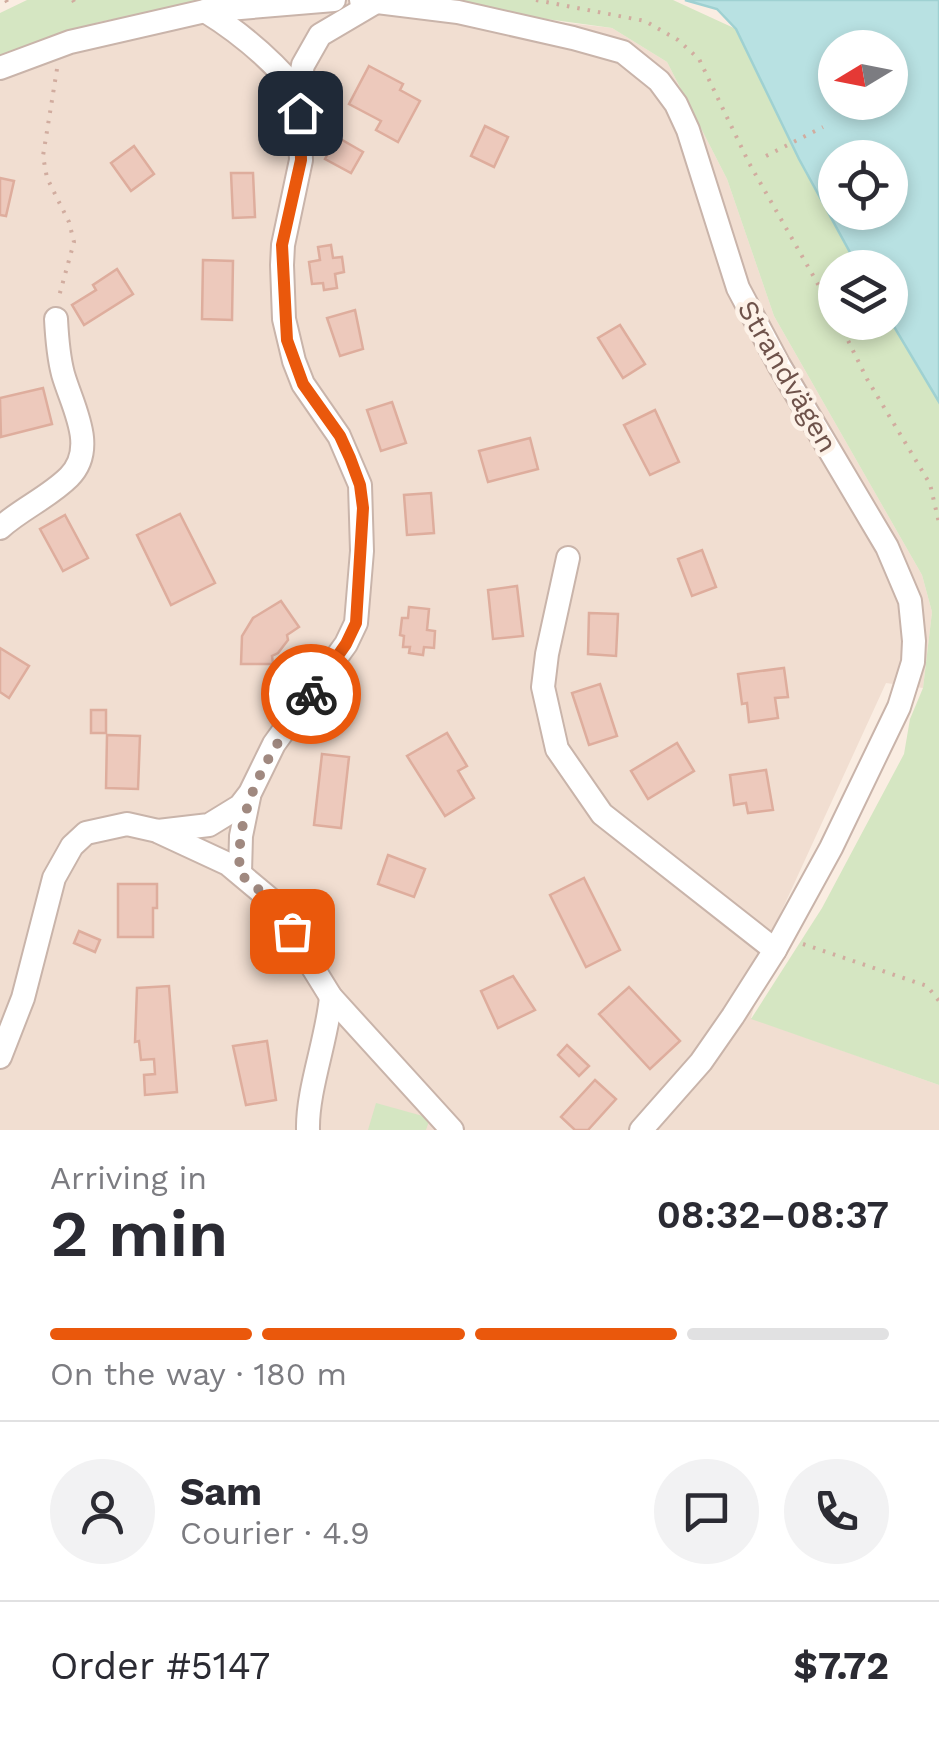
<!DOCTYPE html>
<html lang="en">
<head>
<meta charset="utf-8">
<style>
	body { margin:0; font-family:"Work Sans",sans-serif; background:#f2f2f3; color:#2b2b33; height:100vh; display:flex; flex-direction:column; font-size:38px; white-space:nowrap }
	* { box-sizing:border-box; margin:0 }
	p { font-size:32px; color:#7c7c81 }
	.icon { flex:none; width:55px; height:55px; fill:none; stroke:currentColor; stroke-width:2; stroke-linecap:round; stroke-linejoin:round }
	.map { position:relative; height:1130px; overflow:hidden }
	.side { display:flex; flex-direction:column; background:#fff; flex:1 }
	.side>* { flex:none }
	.needle { width:65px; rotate:260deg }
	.tools { position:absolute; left:818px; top:30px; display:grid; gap:20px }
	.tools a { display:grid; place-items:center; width:90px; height:90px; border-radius:50%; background:#fff; box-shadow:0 5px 15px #0003; font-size:50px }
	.pin { position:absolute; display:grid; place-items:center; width:85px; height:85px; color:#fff; margin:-42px; border-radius:20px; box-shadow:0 5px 15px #0006 }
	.courier { position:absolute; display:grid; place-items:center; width:100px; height:100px; margin:-50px; border:8px solid #ea580c; border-radius:50%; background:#fff; color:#222; box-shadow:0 2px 12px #0007 }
	.overview em { font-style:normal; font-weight:600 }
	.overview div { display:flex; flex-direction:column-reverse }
	.overview { display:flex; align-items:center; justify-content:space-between; height:170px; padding:0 50px }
	h1 { font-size:65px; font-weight:600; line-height:75px }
	.bar { display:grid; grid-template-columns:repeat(4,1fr); gap:15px 10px; align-content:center; height:120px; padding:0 50px }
	.bar i { height:12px; border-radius:8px; background:#e1e1e2 }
	.bar .on { background:#ea580c }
	.bar p { grid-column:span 4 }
	.line { display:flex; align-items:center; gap:25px; padding:0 50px; border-top:2px solid #e1e1e2 }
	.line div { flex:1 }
	.round { display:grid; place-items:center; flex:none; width:105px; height:105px; border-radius:52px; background:#f2f2f3 }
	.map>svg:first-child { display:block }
	.residential { fill:#f1ded1 }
	.green { fill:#d5e6c2 }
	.water { fill:#b8e1e2; stroke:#9fd1d2; stroke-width:2.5; fill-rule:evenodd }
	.building { fill:#edc9bc; stroke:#dead9d; stroke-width:2.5 }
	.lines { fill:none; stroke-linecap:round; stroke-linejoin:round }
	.street-casing { stroke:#c9b4aa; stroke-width:26 }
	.path { stroke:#d1ac9f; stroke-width:4; stroke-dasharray:2.5 8; stroke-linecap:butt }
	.street { stroke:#fff; stroke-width:22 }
	.done { stroke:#a08980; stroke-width:10; stroke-dasharray:0 18 }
	.route { stroke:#ea580c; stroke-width:12 }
	.labels { text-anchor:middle; stroke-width:9; stroke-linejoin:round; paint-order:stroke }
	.street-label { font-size:28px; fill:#6f534b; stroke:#fdf2e8 }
</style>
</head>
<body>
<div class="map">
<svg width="939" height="1130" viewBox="0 0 939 1130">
	<rect width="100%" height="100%" fill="#faede2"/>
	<!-- residential -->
	<polygon class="residential" points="334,0 365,0 612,28 667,62 727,179 774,316 922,575 932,612 923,688 886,683 777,921 751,1018 939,1085 939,1130 0,1130 0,73 61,45"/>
	<!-- green -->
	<g class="green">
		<polygon points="27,0 212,0 99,22 0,58 0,13"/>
		<polygon points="409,0 673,0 736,29 868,267 835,268 835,322 890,322 890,308 939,397 939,1085 751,1019 822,908 904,754 910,719 923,688 932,612 922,575 774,316 727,179 667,62 612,28"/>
		<polygon points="376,1103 430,1118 426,1130 368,1130"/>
	</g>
	<!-- water -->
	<path class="water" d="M685,0H939V402L890,320V268L858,267L799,159L736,29L717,9ZM835,48H890V102H835ZM835,158H890V212H835Z"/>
	<!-- building -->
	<g class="building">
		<polygon points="369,66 403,84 400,90 420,101 398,142 376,130 381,121 349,104"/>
		<polygon points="485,126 508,137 494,167 471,156"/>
		<polygon points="337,137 363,152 351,173 325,159"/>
		<polygon points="134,146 154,174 131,191 111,163"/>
		<polygon points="231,173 253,173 255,217 233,218"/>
		<polygon points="0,178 14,181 6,216 0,215"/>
		<polygon points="331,245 333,258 342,257 344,272 335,274 337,288 324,290 323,283 312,284 309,262 320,260 318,247"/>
		<polygon points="203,260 233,261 232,320 202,319"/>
		<polygon points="117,269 133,294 84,325 72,305 96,290 93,285"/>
		<polygon points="355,310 363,349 340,356 327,318"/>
		<polygon points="620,325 645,364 623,378 598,338"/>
		<polygon points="43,388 52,424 1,437 0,398"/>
		<polygon points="392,402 406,443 381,451 367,410"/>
		<polygon points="655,410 679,462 650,475 624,425"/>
		<polygon points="530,438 538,469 488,482 479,451"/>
		<polygon points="431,493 434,533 407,535 404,495"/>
		<polygon points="180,514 215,583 171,605 137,535"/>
		<polygon points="65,515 88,558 63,571 40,529"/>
		<polygon points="702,550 716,587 692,596 678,559"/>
		<polygon points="517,586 523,636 493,639 488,590"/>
		<polygon points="281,601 299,627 287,635 288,640 278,653 272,656 273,664 241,664 242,636 253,618"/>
		<polygon points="409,607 429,609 427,630 435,631 434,648 424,647 423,655 409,653 410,647 403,647 404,636 400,635 402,618 408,618"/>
		<polygon points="589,613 618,614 616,656 588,654"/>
		<polygon points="0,648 29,666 9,698 0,692"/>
		<polygon points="784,668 788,697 775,698 778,718 749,722 747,703 742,704 738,674"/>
		<polygon points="600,684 617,736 589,745 572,693"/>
		<rect x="91" y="710" width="15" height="23"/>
		<polygon points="447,733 467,766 458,771 474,798 445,816 407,756"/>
		<polygon points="107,735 140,736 138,789 106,788"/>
		<polygon points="677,743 694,771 648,799 631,771"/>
		<polygon points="322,754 349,757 341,828 314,825"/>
		<polygon points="766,770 773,810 748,813 746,803 734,805 730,775"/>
		<polygon points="388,855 425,869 414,897 378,884"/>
		<polygon points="584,878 620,950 586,967 550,895"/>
		<polygon points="118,884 157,884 157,908 153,908 153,937 118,937"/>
		<polygon points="79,931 100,940 95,952 74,943"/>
		<polygon points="513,976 535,1010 498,1028 481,991"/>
		<polygon points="169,986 177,1092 145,1095 144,1075 155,1074 154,1059 141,1060 139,1041 135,1042 137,988"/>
		<polygon points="629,987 680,1041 650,1069 599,1014"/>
		<polygon points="267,1041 276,1100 246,1105 233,1046"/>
		<polygon points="567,1045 589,1066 579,1076 558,1055"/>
		<polygon points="595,1080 616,1099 588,1130 575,1130 561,1117"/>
	</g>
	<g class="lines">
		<!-- street casing -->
		<g class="street-casing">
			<g id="street">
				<polyline points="361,0 458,12 573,38 623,52 659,81 676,104 688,130 738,288 779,365 887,547 910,601 914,641 913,662 899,707 831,848 775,950 733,1016 701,1062 641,1130"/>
				<path d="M205,11C241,33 271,59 298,91"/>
				<polyline points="0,68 70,42 205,11 334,0"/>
				<path d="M0,528C21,509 49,497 69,477C98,448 72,406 63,374C58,355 57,338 56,319"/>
				<polyline points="568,558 547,654 543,687 557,749 602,814 775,950"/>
				<polyline points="159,832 228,864 271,900 331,997 452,1130"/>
				<polyline points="240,873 241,836 249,797"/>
				<polyline points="0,1057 23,998 54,878 72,846 86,833 127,824 158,831 209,825 240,806 250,793 274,744 346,644 356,623 362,551 360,485 339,436 303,384 294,361 284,319 282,265 283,245 301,160 298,91 303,65 320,35 376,2"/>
				<path d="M308,1130C307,1090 327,1040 331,997"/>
			</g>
		</g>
		<!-- path -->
		<g class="path">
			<polyline points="6,0 10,8"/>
			<polyline points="73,0 74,2"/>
			<polyline points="536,0 645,21 678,40 699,59 749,163 835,314"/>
			<polyline points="57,69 43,156 47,178 69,222 74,242 58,300"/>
			<polyline points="766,156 823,127"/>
			<polyline points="839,322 867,379 930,484 939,523"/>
			<polyline points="803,944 927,986 939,1001"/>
		</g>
		<!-- street -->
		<use href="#street" class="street"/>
	</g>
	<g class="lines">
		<!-- done -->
		<path class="done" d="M292,931L271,900L240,874C234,803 272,749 311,694"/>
		<!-- route -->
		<polyline class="route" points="300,113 301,160 282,245 287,340 303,384 340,436 350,458 360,485 363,508 356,623 346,644 311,694"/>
	</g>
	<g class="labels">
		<!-- street labels -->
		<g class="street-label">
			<text transform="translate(788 376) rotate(60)" y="10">Strandvägen</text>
		</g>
	</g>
</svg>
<div class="tools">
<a><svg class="needle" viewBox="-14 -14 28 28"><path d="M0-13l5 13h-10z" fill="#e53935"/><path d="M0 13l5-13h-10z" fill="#7c7c81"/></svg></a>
<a><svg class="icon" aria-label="locate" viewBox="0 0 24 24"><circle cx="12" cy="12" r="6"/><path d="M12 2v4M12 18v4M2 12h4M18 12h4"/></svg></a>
<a><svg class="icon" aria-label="layers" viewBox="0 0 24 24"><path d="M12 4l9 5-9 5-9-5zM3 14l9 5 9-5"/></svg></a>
</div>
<div class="pin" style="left:292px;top:931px;background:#ea580c"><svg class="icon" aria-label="bag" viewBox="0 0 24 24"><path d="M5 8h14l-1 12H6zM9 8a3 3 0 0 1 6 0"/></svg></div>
<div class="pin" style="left:300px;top:113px;background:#1f2937"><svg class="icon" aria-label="home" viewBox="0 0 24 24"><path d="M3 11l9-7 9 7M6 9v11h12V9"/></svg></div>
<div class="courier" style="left:311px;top:694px"><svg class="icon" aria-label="bike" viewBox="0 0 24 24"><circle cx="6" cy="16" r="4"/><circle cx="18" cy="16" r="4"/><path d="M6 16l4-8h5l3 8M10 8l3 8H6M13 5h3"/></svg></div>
</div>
<section class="side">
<div class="overview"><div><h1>2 min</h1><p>Arriving in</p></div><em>08:32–08:37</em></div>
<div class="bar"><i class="on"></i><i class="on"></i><i class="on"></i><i></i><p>On the way · 180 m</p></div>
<div class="line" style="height:180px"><a class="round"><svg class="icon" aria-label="person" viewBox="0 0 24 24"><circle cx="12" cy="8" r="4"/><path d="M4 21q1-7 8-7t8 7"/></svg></a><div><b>Sam</b><p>Courier · 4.9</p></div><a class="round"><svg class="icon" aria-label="chat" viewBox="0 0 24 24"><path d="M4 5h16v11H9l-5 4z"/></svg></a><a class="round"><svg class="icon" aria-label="phone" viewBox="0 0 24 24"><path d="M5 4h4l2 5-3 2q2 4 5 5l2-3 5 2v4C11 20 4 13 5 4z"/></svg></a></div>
<div class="line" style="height:130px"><div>Order #5147</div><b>$7.72</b></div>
</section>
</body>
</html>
